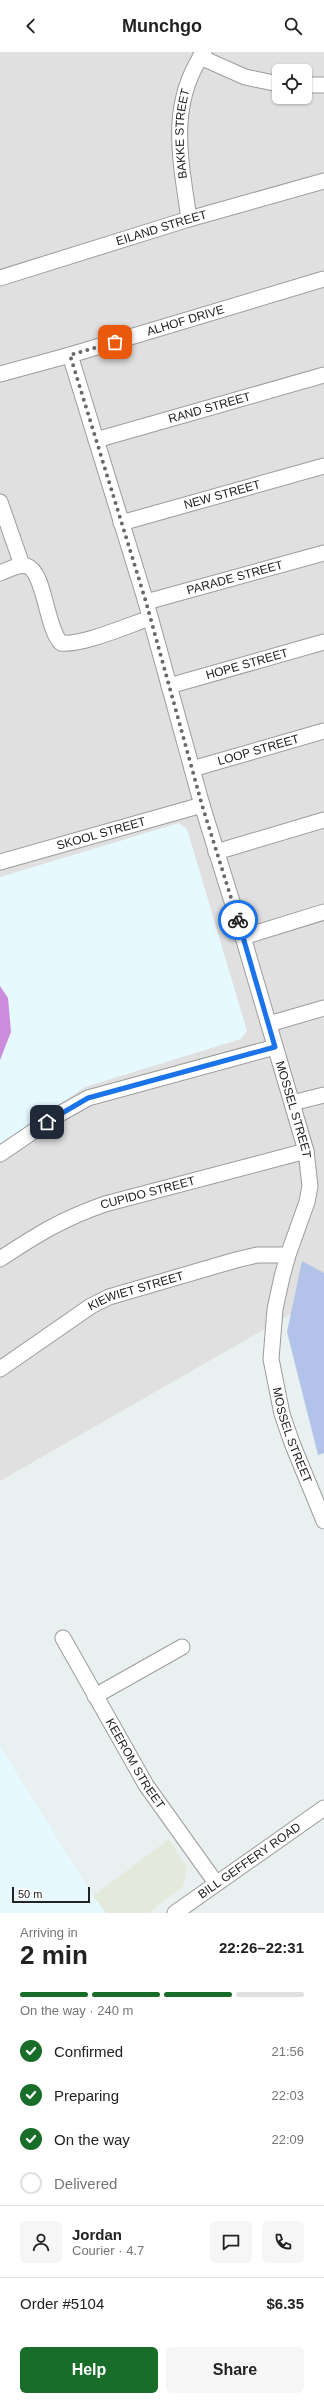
<!DOCTYPE html>
<html lang="en">
<head>
<meta charset="utf-8">
<style>
	body { margin:0; font-family:Arial,sans-serif; background:#f6f6f6; color:#222; height:100vh; display:flex; flex-direction:column; font-size:15px; white-space:nowrap }
	* { box-sizing:border-box; margin:0 }
	p { font-size:13px; color:#767676 }
	.icon { flex:none; width:22px; height:22px; fill:none; stroke:currentColor; stroke-width:2; stroke-linecap:round; stroke-linejoin:round }
	.map { position:relative; height:1861px; overflow:hidden }
	.details { display:flex; flex-direction:column; background:#fff; flex:1 }
	.details>* { flex:none }
	.buttons { position:absolute; left:272px; top:12px; display:grid; gap:8px }
	.buttons a { display:grid; place-items:center; width:40px; height:40px; border-radius:6px; background:#fff; box-shadow:0 1px 3px #0004; font-size:20px }
	.scale { position:absolute; left:12px; bottom:10px; width:78px; box-sizing:border-box; padding-left:4px; border:2px solid #222; border-top:0; font-size:11px; line-height:14px; white-space:nowrap; color:#222; -webkit-text-stroke:3px #fff; paint-order:stroke }
	.pin { position:absolute; display:grid; place-items:center; width:34px; height:34px; color:#fff; margin:-17px; border-radius:8px; box-shadow:0 2px 6px #0006 }
	.courier { position:absolute; display:grid; place-items:center; width:40px; height:40px; margin:-20px; border:3px solid #1a73e8; border-radius:50%; background:#fff; color:#222; box-shadow:0 1px 5px #0007 }
	.overview em { font-style:normal; font-weight:600 }
	.overview div { display:flex; flex-direction:column-reverse }
	.overview { display:flex; align-items:center; justify-content:space-between; height:68px; padding:0 20px }
	h1 { font-size:26px; font-weight:600; line-height:30px }
	.bar { display:grid; grid-template-columns:repeat(4,1fr); gap:6px 4px; align-content:center; height:48px; padding:0 20px }
	.bar i { height:5px; border-radius:3px; background:#e0e0e0 }
	.bar .on { background:#186d28 }
	.bar p { grid-column:span 4 }
	.line { display:flex; align-items:center; gap:10px; padding:0 20px; border-top:1px solid #e0e0e0 }
	.line div { flex:1 }
	.round { display:grid; place-items:center; flex:none; width:42px; height:42px; border-radius:6px; background:#f6f6f6 }
	ol { padding:0 20px; list-style:none }
	li { display:flex; align-items:center; gap:12px; height:44px }
	li p { margin-inline-start:auto }
	li .icon { padding:4px; border-radius:50%; background:#186d28; color:#fff; stroke-width:4 }
	li:last-child { color:#767676 }
	li i { width:22px; height:22px; border:2px solid #e0e0e0; border-radius:50% }
	.primary-button { display:flex; gap:8px; margin-top:auto; padding:8px 20px }
	.primary-button a { flex:1; height:46px; border-radius:6px; background:#186d28; color:#fff; font-size:16px; font-weight:600; line-height:46px; text-align:center }
	.primary-button a+a { background:#f6f6f6; color:#222 }
	header { display:flex; justify-content:space-between; align-items:center; height:52px; padding:0 20px; background:#fff; font-size:18px; font-weight:600 }
	.map>svg:first-child { display:block }
	.residential { fill:#dfe0df; fill-rule:evenodd }
	.industrial { fill:#e4eadb }
	.education { fill:#e6f9fe }
	.grass { fill:#b3c2e8 }
	.pitch { fill:#cc8cdb }
	.lines { fill:none; stroke-linecap:round; stroke-linejoin:round }
	.minor-casing { stroke:#9c9c9c; stroke-width:17 }
	.minor { stroke:#fff; stroke-width:15 }
	.done { stroke:#686a6a; stroke-width:4; stroke-dasharray:0 7.2 }
	.route { stroke:#1a73e8; stroke-width:5 }
	.labels { text-anchor:middle; stroke-width:3; stroke-linejoin:round; paint-order:stroke }
	.street-label { font-size:12px; fill:#222; stroke:#fff }
</style>
</head>
<body>
<header><svg class="icon" aria-label="back" viewBox="0 0 24 24"><path d="M15 5l-7 7 7 7"/></svg>Munchgo<svg class="icon" aria-label="search" viewBox="0 0 24 24"><circle cx="10" cy="10" r="6"/><path d="M15 15l6 6"/></svg></header>
<div class="map">
<svg width="324" height="1861" viewBox="0 0 324 1861">
	<rect width="100%" height="100%" fill="#e9f1f0"/>
	<!-- residential -->
	<path class="residential" d="M0,0H324V1243L0,1429ZM279,19H305V45H279Z"/>
	<!-- industrial -->
	<polygon class="industrial" points="169,1787 187,1816 183,1835 148,1861 106,1861 93,1844"/>
	<!-- education -->
	<g class="education">
		<polygon points="179,771 187,777 247,979 241,987 85,1035 0,1093 0,825"/>
		<polygon points="0,1694 93,1844 106,1861 0,1861"/>
	</g>
	<!-- grass -->
	<polygon class="grass" points="302,1209 324,1221 324,1401 318,1403 287,1280"/>
	<!-- pitch -->
	<polygon class="pitch" points="0,934 8,946 11,980 0,1008"/>
	<g class="lines">
		<!-- minor casing -->
		<g class="minor-casing">
			<g id="minor">
				<polyline points="200,5 245,25 279,32"/>
				<polyline points="305,33 324,33"/>
				<path id="s1" d="M189,167C181,109 167,53 204,0"/>
				<path id="s2" d="M0,226L189,167L324,129"/>
				<path id="s3" d="M70,303L146,550L202,753L243,885L306,1099L310,1134L307,1150L288,1203L282,1225L275,1257L271,1307L282,1362L292,1391L324,1469"/>
				<path id="s4" d="M0,322L70,303L324,227"/>
				<path id="s5" d="M96,388L324,323"/>
				<polyline points="0,450 22,513"/>
				<path id="s6" d="M121,471L324,414"/>
				<path d="M0,521C7,518 19,512 27,514C45,520 46,576 61,591C81,594 129,573 150,566"/>
				<path id="s7" d="M146,550L324,501"/>
				<path id="s8" d="M169,634L324,590"/>
				<path id="s9" d="M192,717L324,679"/>
				<polyline points="216,800 324,768"/>
				<path id="s10" d="M0,810L202,753"/>
				<polyline points="243,885 324,860"/>
				<polyline points="269,972 324,956"/>
				<polyline points="292,1051 324,1043"/>
				<polyline points="0,1102 56,1064 88,1046 275,995"/>
				<path id="s11" d="M0,1207C38,1182 62,1167 105,1152L306,1099"/>
				<path id="s12" d="M0,1317L91,1254L109,1245L236,1208L257,1203H288"/>
				<path id="s13" d="M63,1586L146,1733L216,1831"/>
				<polyline points="95,1644 182,1595"/>
				<path id="s14" d="M175,1861L324,1756"/>
			</g>
		</g>
		<!-- minor -->
		<use href="#minor" class="minor"/>
	</g>
	<g class="lines">
		<!-- done -->
		<polyline class="done" points="115,290 70,303 146,550 202,753 238,868"/>
		<!-- route -->
		<polyline class="route" points="47,1070 88,1046 275,995 238,868"/>
	</g>
	<g class="labels">
		<!-- street labels -->
		<g class="street-label">
			<text dy="4" stroke="none"><textPath href="#s1" startOffset="86">BAKKE STREET</textPath></text>
			<text dy="4" stroke="none"><textPath href="#s2" startOffset="169">EILAND STREET</textPath></text>
			<text dy="4" stroke="none"><textPath href="#s4" startOffset="193">ALHOF DRIVE</textPath></text>
			<text dy="4" stroke="none"><textPath href="#s5" startOffset="118">RAND STREET</textPath></text>
			<text dy="4" stroke="none"><textPath href="#s6" startOffset="105">NEW STREET</textPath></text>
			<text dy="4" stroke="none"><textPath href="#s7" startOffset="92">PARADE STREET</textPath></text>
			<text dy="4" stroke="none"><textPath href="#s8" startOffset="81">HOPE STREET</textPath></text>
			<text dy="4" stroke="none"><textPath href="#s9" startOffset="69">LOOP STREET</textPath></text>
			<text dy="4" stroke="none"><textPath href="#s10" startOffset="105">SKOOL STREET</textPath></text>
			<text dy="4" stroke="none"><textPath href="#s3" startOffset="787">MOSSEL STREET</textPath></text>
			<text dy="4" stroke="none"><textPath href="#s11" startOffset="163">CUPIDO STREET</textPath></text>
			<text dy="4" stroke="none"><textPath href="#s12" startOffset="158">KIEWIET STREET</textPath></text>
			<text dy="4" stroke="none"><textPath href="#s3" startOffset="1123">MOSSEL STREET</textPath></text>
			<text dy="4" stroke="none"><textPath href="#s13" startOffset="145">KEEROM STREET</textPath></text>
			<text dy="4" stroke="none"><textPath href="#s14" startOffset="91">BILL GEFFERY ROAD</textPath></text>
		</g>
	</g>
</svg>
<div class="buttons">
<a><svg class="icon" aria-label="locate" viewBox="0 0 24 24"><circle cx="12" cy="12" r="6"/><path d="M12 2v4M12 18v4M2 12h4M18 12h4"/></svg></a>
</div>
<div class="scale">50 m</div>
<div class="pin" style="left:115px;top:290px;background:#ea580c"><svg class="icon" aria-label="bag" viewBox="0 0 24 24"><path d="M5 8h14l-1 12H6zM9 8a3 3 0 0 1 6 0"/></svg></div>
<div class="pin" style="left:47px;top:1070px;background:#1f2937"><svg class="icon" aria-label="home" viewBox="0 0 24 24"><path d="M3 11l9-7 9 7M6 9v11h12V9"/></svg></div>
<div class="courier" style="left:238px;top:868px"><svg class="icon" aria-label="bike" viewBox="0 0 24 24"><circle cx="6" cy="16" r="4"/><circle cx="18" cy="16" r="4"/><path d="M6 16l4-8h5l3 8M10 8l3 8H6M13 5h3"/></svg></div>
</div>
<section class="details">
<div class="overview"><div><h1>2 min</h1><p>Arriving in</p></div><em>22:26–22:31</em></div>
<div class="bar"><i class="on"></i><i class="on"></i><i class="on"></i><i></i><p>On the way · 240 m</p></div>
<ol>
<li><svg class="icon" aria-label="check" viewBox="0 0 24 24"><path d="M5 12l5 5 9-10"/></svg>Confirmed<p>21:56</p></li>
<li><svg class="icon" aria-label="check" viewBox="0 0 24 24"><path d="M5 12l5 5 9-10"/></svg>Preparing<p>22:03</p></li>
<li><svg class="icon" aria-label="check" viewBox="0 0 24 24"><path d="M5 12l5 5 9-10"/></svg>On the way<p>22:09</p></li>
<li><i></i>Delivered</li>
</ol>
<div class="line" style="height:72px"><a class="round"><svg class="icon" aria-label="person" viewBox="0 0 24 24"><circle cx="12" cy="8" r="4"/><path d="M4 21q1-7 8-7t8 7"/></svg></a><div><b>Jordan</b><p>Courier · 4.7</p></div><a class="round"><svg class="icon" aria-label="chat" viewBox="0 0 24 24"><path d="M4 5h16v11H9l-5 4z"/></svg></a><a class="round"><svg class="icon" aria-label="phone" viewBox="0 0 24 24"><path d="M5 4h4l2 5-3 2q2 4 5 5l2-3 5 2v4C11 20 4 13 5 4z"/></svg></a></div>
<div class="line" style="height:52px"><div>Order #5104</div><b>$6.35</b></div>
<div class="primary-button"><a>Help</a><a>Share</a></div>
</section>
</body>
</html>
